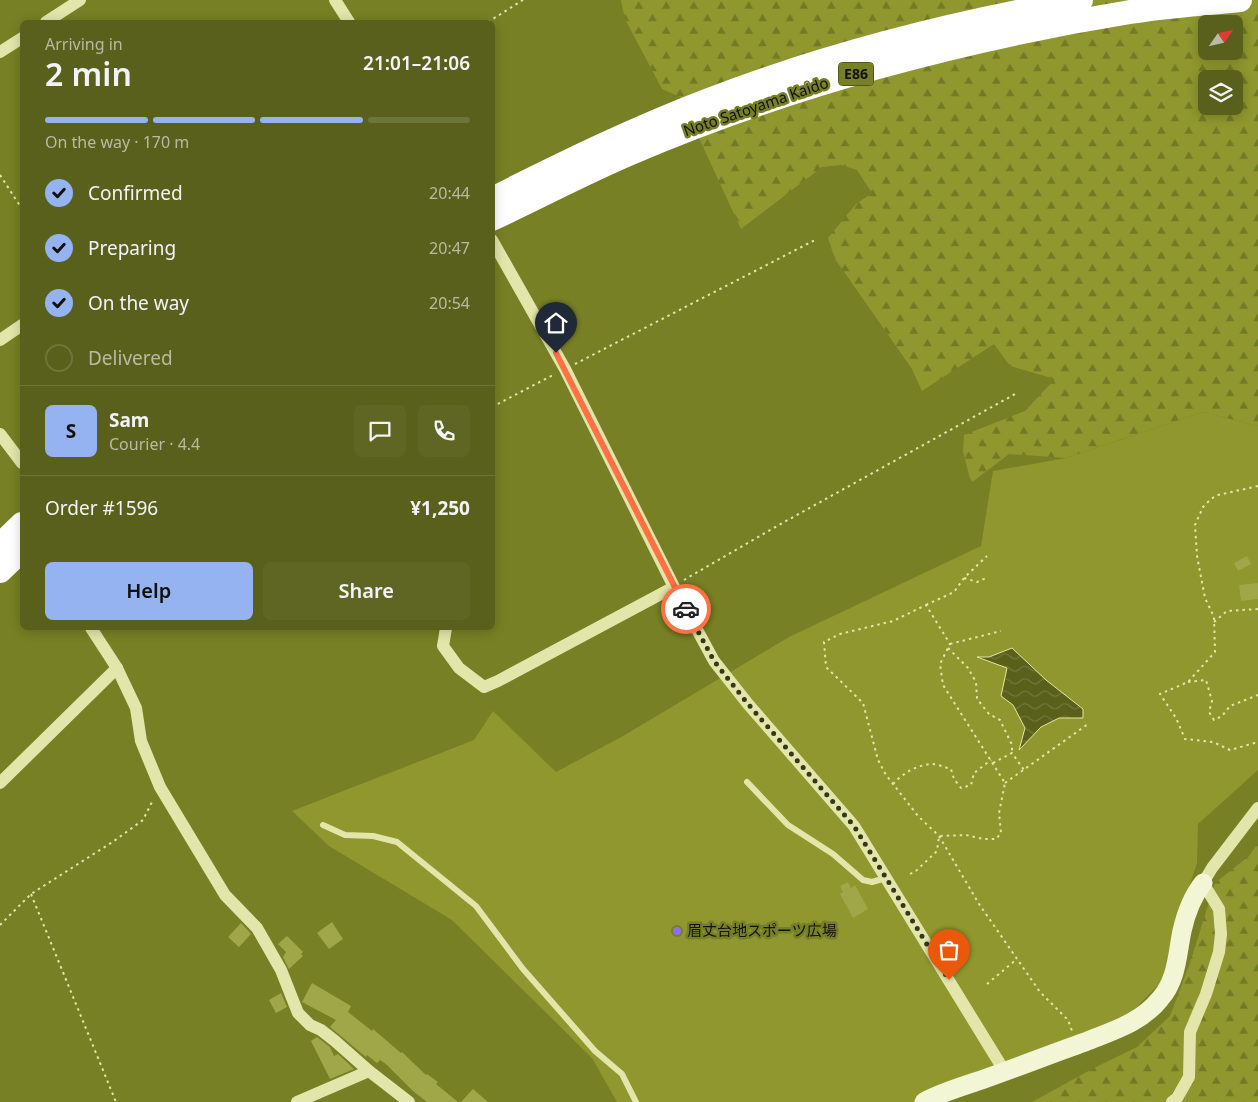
<!DOCTYPE html>
<html lang="en">
<head>
<meta charset="utf-8">
<style>
	body { margin:0; font-family:"Noto Sans","Noto Sans JP",sans-serif; background:#5f6624; color:#f1f3f6; height:100vh; display:flex; flex-direction:column; font-size:19px; white-space:nowrap }
	* { box-sizing:border-box; margin:0 }
	p { font-size:16px; color:#b7bba3 }
	.icon { flex:none; width:28px; height:28px; fill:none; stroke:currentColor; stroke-width:2; stroke-linecap:round; stroke-linejoin:round }
	.map { position:relative; flex:1; overflow:hidden }
	.details { position:absolute; left:20px; top:20px; width:475px; height:610px; display:flex; flex-direction:column; background:#59601b; border-radius:8px; box-shadow:0 2px 12px #0003 }
	.details>* { flex:none }
	.needle { width:32px; rotate:56deg }
	.tools { position:absolute; left:1198px; top:15px; display:grid; gap:10px }
	.tools a { display:grid; place-items:center; width:45px; height:45px; border-radius:8px; background:#59601b; box-shadow:0 2px 12px #0003; font-size:25px }
	.pin { position:absolute; display:grid; place-items:center; width:42px; height:42px; color:#fff; margin:-51px -21px; border-radius:50% 50% 50% 0; rotate:-45deg; box-shadow:0 0 5px #0007 }
	.pin .icon { rotate:45deg }
	.courier { position:absolute; display:grid; place-items:center; width:50px; height:50px; margin:-25px; border:4px solid #ff7043; border-radius:50%; background:#fff; color:#222; box-shadow:0 1px 6px #0007 }
	.head em { font-style:normal; font-weight:600 }
	.head div { display:flex; flex-direction:column-reverse }
	.head { display:flex; align-items:center; justify-content:space-between; height:85px; padding:0 25px }
	h1 { font-size:32px; font-weight:600; line-height:38px }
	.bar { display:grid; grid-template-columns:repeat(4,1fr); gap:8px 5px; align-content:center; height:60px; padding:0 25px }
	.bar i { height:6px; border-radius:4px; background:#6e753a }
	.bar .selected { background:#95b2f1 }
	.bar p { grid-column:span 4 }
	.line { display:flex; align-items:center; gap:12px; padding:0 25px; border-top:1px solid #6e753a }
	.line div { flex:1 }
	.round { display:grid; place-items:center; flex:none; width:52px; height:52px; border-radius:8px; background:#5f6624 }
	ol { padding:0 25px; list-style:none }
	li { display:flex; align-items:center; gap:15px; height:55px }
	li p { margin-inline-start:auto }
	li .icon { padding:5px; border-radius:50%; background:#95b2f1; color:#111; stroke-width:4 }
	li:last-child { color:#b7bba3 }
	li i { width:28px; height:28px; border:2px solid #6e753a; border-radius:50% }
	.cta { display:flex; gap:10px; margin-top:auto; padding:10px 25px }
	.cta a { flex:1; height:58px; border-radius:8px; background:#95b2f1; color:#111; font-size:20px; font-weight:600; line-height:58px; text-align:center }
	.cta a+a { background:#5f6624; color:#f1f3f6 }
	.map>svg:first-child { display:block }
	.forest { fill:url(#forest-firs); fill-rule:evenodd }
	.green { fill:#8f972e }
	.water { fill:url(#water-waves); stroke:#e3e79e }
	.building { fill:#9fa748 }
	.lines { fill:none; stroke-linecap:round; stroke-linejoin:round }
	.path { stroke:#e2e6aa; stroke-width:2; stroke-dasharray:2.5 4; stroke-linecap:butt }
	.lane { stroke:#e2e6aa; stroke-width:6 }
	.street { stroke:#e2e6aa; stroke-width:12 }
	.secondary { stroke:#f3f6d4; stroke-width:19 }
	.highway { stroke:#fff; stroke-width:24 }
	.done { stroke:#353818; stroke-width:5; stroke-dasharray:0 9 }
	.route { stroke:#ff7043; stroke-width:6 }
	.poi-dot { fill:#8d6ef1; stroke:#778024; stroke-width:2 }
	.labels { text-anchor:middle; stroke-width:5; stroke-linejoin:round; paint-order:stroke }
	.shield { fill:#778024; stroke:#303217; stroke-width:1 }
	.shield-label { font-size:14px; font-weight:bold; fill:#111 }
	.street-label { font-size:15px; fill:#111; stroke:#778024 }
	.poi-label { font-size:15px; fill:#111; stroke:#778024; text-anchor:start }
</style>
</head>
<body>
<div class="map">
<svg width="1258" height="1102" viewBox="0 0 1258 1102">
	<defs>
		<pattern id="forest-firs" width="22" height="20" patternUnits="userSpaceOnUse" patternTransform="scale(1.25)"><rect width="22" height="20" fill="#8f972e"/><path d="M5 1l3.5 6h-7zM16 11l3.5 6h-7z" fill="#737a26"/></pattern>
		<pattern id="water-waves" width="16" height="10" patternUnits="userSpaceOnUse" patternTransform="scale(1.25)"><rect width="16" height="10" fill="#596019"/><path d="M0 5q4-4 8 0t8 0" fill="none" stroke="#717641"/></pattern>
	</defs>
	<rect width="100%" height="100%" fill="#778024"/>
	<!-- forest -->
	<g class="forest">
		<path d="M621,0H1258V426L1203,412L1066,458L1009,454L971,483L963,451L964,435L1025,411L1055,379L1010,366L994,344L922,391L912,369L835,259L828,238L856,204L872,193L857,170L841,165L822,167L741,229L680,97L662,89L627,23L623,11ZM1206,24H1234V51H1206ZM1206,79H1234V106H1206Z"/>
		<polygon points="1258,843 1258,1102 1032,1102 1094,1068 1137,1047 1170,1016 1190,963 1215,883 1249,856"/>
	</g>
	<!-- green -->
	<polygon class="green" points="1203,412 1258,426 1258,770 1198,824 1197,863 1171,941 1163,980 1128,1016 942,1102 617,1102 592,1058 452,920 329,846 292,811 474,740 493,711 556,772 623,736 789,637 981,546 993,471 1066,458"/>
	<!-- water -->
	<polygon class="water" points="1012,648 1046,680 1083,709 1083,718 1059,718 1041,727 1019,750 1025,728 1013,705 1001,696 1007,668 977,657 989,657"/>
	<!-- building -->
	<g class="building">
		<polygon points="1247,556 1251,564 1238,571 1234,563"/>
		<polygon points="1258,583 1258,599 1241,601 1239,585"/>
		<polygon points="848,882 851,888 855,885 868,909 853,918 840,894 843,892 840,886"/>
		<polygon points="332,922 343,939 329,949 317,933"/>
		<polygon points="241,923 251,934 239,947 228,937"/>
		<polygon points="287,936 303,952 301,954 303,956 289,969 283,957 286,952 278,944"/>
		<polygon points="312,983 351,1006 348,1012 372,1031 373,1029 401,1053 402,1052 426,1075 427,1074 438,1082 436,1084 458,1102 427,1102 413,1091 387,1065 380,1060 377,1063 367,1055 366,1057 330,1027 336,1020 302,1002"/>
		<polygon points="281,993 287,1007 276,1013 269,1000"/>
		<polygon points="317,1037 330,1047 334,1056 338,1054 354,1069 330,1079 311,1041"/>
		<polygon points="473,1089 488,1102 461,1102"/>
	</g>
	<g class="lines">
		<!-- path -->
		<g class="path">
			<polyline points="488,22 523,0"/>
			<polyline points="0,175 22,209"/>
			<polyline points="575,364 815,240"/>
			<polyline points="492,407 555,374"/>
			<polyline points="1258,486 1218,495 1211,499 1203,507 1195,525 1197,556 1205,598 1214,617 1215,652 1188,682 1160,694 1176,718 1185,739 1213,742 1230,750 1258,742"/>
			<polyline points="964,578 977,582 986,578"/>
			<polyline points="684,580 777,526 1017,393"/>
			<polyline points="926,605 954,592 964,578 987,556"/>
			<polyline points="1214,622 1227,611 1258,609"/>
			<polyline points="950,644 1001,631"/>
			<polyline points="948,648 968,668 976,682 977,698 981,704 989,714 1000,720 1012,745 1012,753"/>
			<polyline points="1188,682 1206,680 1212,701 1209,712 1214,720 1222,716 1230,706 1258,695"/>
			<polyline points="993,763 1012,753 1024,770"/>
			<polyline points="1005,783 1088,724"/>
			<path d="M893,784C903,773 917,765 932,764C938,764 946,768 951,769L954,779L961,788L971,785L974,773L991,760"/>
			<polyline points="910,874 917,870 937,851 939,836 966,835 983,839 996,839 1001,833 999,813 1005,783 943,685 940,664 950,644 926,605 893,621 840,634 824,642 826,667 863,703 878,760 886,775 918,816 939,836 979,904 1040,992 1068,1020 1072,1031"/>
			<polyline points="31,894 116,1102"/>
			<polyline points="0,925 31,894 114,841 143,820 153,800"/>
			<polyline points="987,984 1017,959"/>
		</g>
		<!-- lane -->
		<g class="lane">
			<polyline points="747,782 788,825 833,854 863,880 872,882 886,878"/>
			<polyline points="323,825 345,835 373,836 397,842 476,906 523,969 595,1051 622,1074 636,1102"/>
		</g>
		<!-- street -->
		<g class="street">
			<polyline points="335,0 349,22"/>
			<polyline points="46,22 80,0"/>
			<polyline points="0,52 22,38"/>
			<polyline points="492,240 565,369 674,587 714,661 748,704 854,826 1005,1072"/>
			<polyline points="0,340 22,325"/>
			<polyline points="0,434 22,463"/>
			<polyline points="91,628 117,668 136,708 141,741 160,787 225,895 257,928 281,970 298,1013 310,1025 321,1030 335,1041 369,1071 409,1102"/>
			<polyline points="446,628 443,646 459,668 484,687 498,681 674,587"/>
			<polyline points="0,783 117,668"/>
			<polyline points="297,1102 369,1071"/>
			<polyline points="1172,1102 1177,1098 1189,1077 1190,1032 1206,994 1219,952 1221,934 1219,909 1203,883 1212,868 1258,808"/>
		</g>
		<!-- secondary -->
		<path class="secondary" d="M924,1102C942,1092 964,1086 984,1079C1018,1067 1051,1054 1085,1042C1112,1031 1141,1023 1160,999C1177,980 1177,955 1182,931C1186,913 1192,897 1203,883"/>
		<!-- highway -->
		<g class="highway">
			<path d="M492,199C564,163 635,128 709,100C828,54 955,22 1081,0"/>
			<path d="M492,219C539,197 584,173 631,153C787,86 963,39 1130,12C1166,6 1203,4 1240,0"/>
			<polyline points="0,545 22,524"/>
			<polyline points="0,571 22,550"/>
		</g>
	</g>
	<g class="lines">
		<!-- done -->
		<polyline class="done" points="686,609 714,661 748,704 854,826 949,980"/>
		<!-- route -->
		<polyline class="route" points="556,353 686,609"/>
	</g>
	<!-- markers -->
	<circle class="poi-dot" cx="677" cy="931" r="5"/>
	<g class="labels">
		<!-- shield labels -->
		<rect class="shield" x="838.5" y="62.5" width="35" height="23" rx="4"/>
		<g class="shield-label">
			<text x="856" y="79">E86</text>
		</g>
		<!-- street labels -->
		<g class="street-label">
			<text transform="translate(756 107) rotate(-19)" y="5">Noto Satoyama Kaido</text>
		</g>
		<!-- poi labels -->
		<g class="poi-label">
			<text x="687" y="936">眉丈台地スポーツ広場</text>
		</g>
	</g>
</svg>
<div class="tools">
<a><svg class="needle" viewBox="-14 -14 28 28"><path d="M0-13l5 13h-10z" fill="#e53935"/><path d="M0 13l5-13h-10z" fill="#b7bba3"/></svg></a>
<a><svg class="icon" aria-label="layers" viewBox="0 0 24 24"><path d="M12 4l9 5-9 5-9-5zM3 14l9 5 9-5"/></svg></a>
</div>
<div class="pin" style="left:949px;top:980px;background:#ea580c"><svg class="icon" aria-label="bag" viewBox="0 0 24 24"><path d="M5 8h14l-1 12H6zM9 8a3 3 0 0 1 6 0"/></svg></div>
<div class="pin" style="left:556px;top:353px;background:#1f2937"><svg class="icon" aria-label="home" viewBox="0 0 24 24"><path d="M3 11l9-7 9 7M6 9v11h12V9"/></svg></div>
<div class="courier" style="left:686px;top:609px"><svg class="icon" aria-label="car" viewBox="0 0 24 24"><path d="M5 17H2v-5l4-1 3-4h7l3 4 3 1v5h-3M9 17h6M6 11h13"/><circle cx="7" cy="17" r="2"/><circle cx="17" cy="17" r="2"/></svg></div>
<section class="details">
<div class="head"><div><h1>2 min</h1><p>Arriving in</p></div><em>21:01–21:06</em></div>
<div class="bar"><i class="selected"></i><i class="selected"></i><i class="selected"></i><i></i><p>On the way · 170 m</p></div>
<ol>
<li><svg class="icon" aria-label="check" viewBox="0 0 24 24"><path d="M5 12l5 5 9-10"/></svg>Confirmed<p>20:44</p></li>
<li><svg class="icon" aria-label="check" viewBox="0 0 24 24"><path d="M5 12l5 5 9-10"/></svg>Preparing<p>20:47</p></li>
<li><svg class="icon" aria-label="check" viewBox="0 0 24 24"><path d="M5 12l5 5 9-10"/></svg>On the way<p>20:54</p></li>
<li><i></i>Delivered</li>
</ol>
<div class="line" style="height:90px"><b class="round" style="background:#95b2f1;color:#111">S</b><div><b>Sam</b><p>Courier · 4.4</p></div><a class="round"><svg class="icon" aria-label="chat" viewBox="0 0 24 24"><path d="M4 5h16v11H9l-5 4z"/></svg></a><a class="round"><svg class="icon" aria-label="phone" viewBox="0 0 24 24"><path d="M5 4h4l2 5-3 2q2 4 5 5l2-3 5 2v4C11 20 4 13 5 4z"/></svg></a></div>
<div class="line" style="height:65px"><div>Order #1596</div><b>¥1,250</b></div>
<div class="cta"><a>Help</a><a>Share</a></div>
</section>
</div>
</body>
</html>
